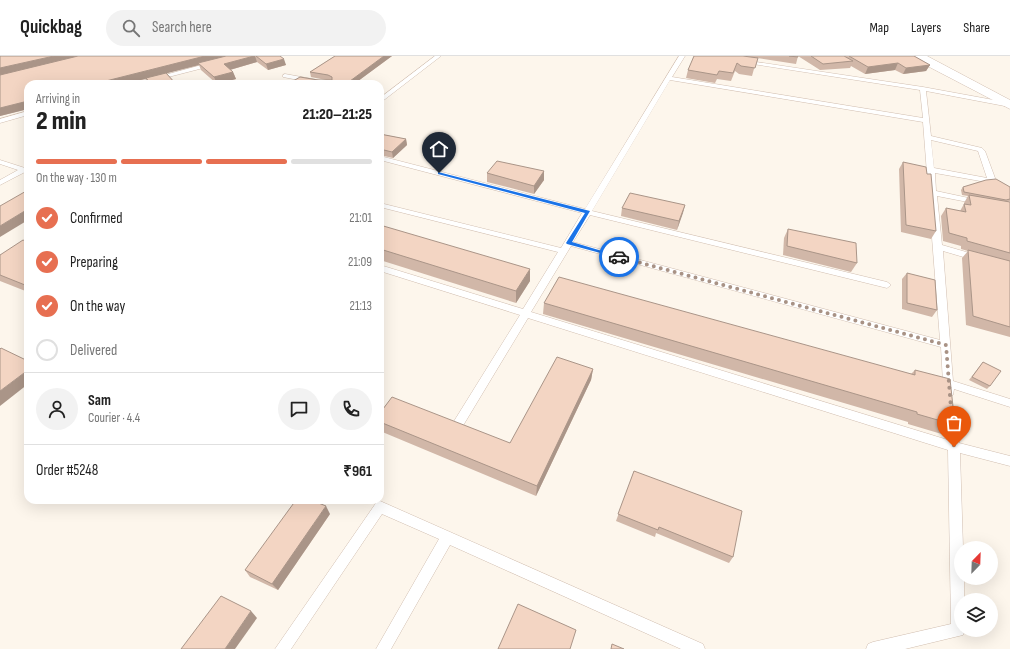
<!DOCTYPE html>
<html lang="en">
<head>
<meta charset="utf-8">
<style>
	body { margin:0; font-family:"Sofia Sans Condensed",sans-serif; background:#f2f2f2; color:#222; height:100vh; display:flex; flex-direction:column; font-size:15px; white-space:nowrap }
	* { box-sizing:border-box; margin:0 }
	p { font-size:13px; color:#767676 }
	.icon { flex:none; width:22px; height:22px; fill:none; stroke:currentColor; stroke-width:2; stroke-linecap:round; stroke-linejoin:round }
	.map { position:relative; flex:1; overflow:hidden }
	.drawer { position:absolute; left:24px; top:24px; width:360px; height:424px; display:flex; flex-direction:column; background:#fff; border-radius:12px; box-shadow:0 4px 16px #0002 }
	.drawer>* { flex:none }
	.needle { width:26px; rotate:23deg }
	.controls { position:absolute; left:954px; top:485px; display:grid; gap:8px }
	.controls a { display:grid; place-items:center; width:44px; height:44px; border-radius:50%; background:#fff; box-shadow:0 4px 16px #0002; font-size:20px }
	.pin { position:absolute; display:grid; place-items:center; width:34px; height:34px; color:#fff; margin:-41px -17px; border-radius:50% 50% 50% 0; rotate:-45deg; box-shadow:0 0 4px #0007 }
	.pin .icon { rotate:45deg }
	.courier { position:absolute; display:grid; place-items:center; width:40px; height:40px; margin:-20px; border:3px solid #1a73e8; border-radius:50%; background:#fff; color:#222; box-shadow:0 1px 5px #0007 }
	.head em { font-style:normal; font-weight:800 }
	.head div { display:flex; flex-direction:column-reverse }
	.head { display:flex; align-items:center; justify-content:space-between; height:68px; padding:0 12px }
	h1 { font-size:26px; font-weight:800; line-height:30px }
	.bar { display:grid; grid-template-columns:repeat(4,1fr); gap:6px 4px; align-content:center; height:48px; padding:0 12px }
	.bar i { height:5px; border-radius:3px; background:#e0e0e0 }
	.bar .selected { background:#e76f51 }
	.bar p { grid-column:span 4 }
	.line { display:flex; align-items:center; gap:10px; padding:0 12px; border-top:1px solid #e0e0e0 }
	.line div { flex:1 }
	.round { display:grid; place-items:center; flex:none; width:42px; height:42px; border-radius:21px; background:#f2f2f2 }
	ol { padding:0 12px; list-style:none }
	li { display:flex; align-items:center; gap:12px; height:44px }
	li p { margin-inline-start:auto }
	li .icon { padding:4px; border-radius:50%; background:#e76f51; color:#fff; stroke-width:4 }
	li:last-child { color:#767676 }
	li i { width:22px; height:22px; border:2px solid #e0e0e0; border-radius:50% }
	header { display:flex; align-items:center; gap:24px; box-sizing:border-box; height:56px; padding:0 20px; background:#fff; border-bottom:1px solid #e0e0e0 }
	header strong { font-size:19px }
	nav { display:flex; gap:22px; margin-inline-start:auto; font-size:14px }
	.search { width:280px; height:36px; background:#f2f2f2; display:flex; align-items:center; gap:10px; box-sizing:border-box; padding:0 14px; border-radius:22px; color:#767676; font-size:15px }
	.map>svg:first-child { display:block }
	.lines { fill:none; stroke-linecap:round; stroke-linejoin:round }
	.service-casing { stroke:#d1beb0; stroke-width:1 }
	.tertiary-casing { stroke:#d1beb0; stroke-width:1 }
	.service { fill:#fff; fill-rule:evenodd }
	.tertiary { fill:#fff; fill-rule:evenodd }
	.wall { fill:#d1b7a8 }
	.shaded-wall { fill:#aa9588 }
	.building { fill:#f3d5c3; stroke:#aa9588 }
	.route { fill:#1a73e8 }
	.done { stroke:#a89285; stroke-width:4; stroke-dasharray:0 7.2 }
</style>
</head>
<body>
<header>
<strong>Quickbag</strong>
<div class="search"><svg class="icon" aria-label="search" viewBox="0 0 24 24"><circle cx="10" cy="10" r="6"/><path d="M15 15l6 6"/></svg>Search here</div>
<nav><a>Map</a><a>Layers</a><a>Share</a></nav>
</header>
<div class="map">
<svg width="1010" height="593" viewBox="0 0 1010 593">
	<rect width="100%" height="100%" fill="#fdf6ec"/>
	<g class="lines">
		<!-- service casing -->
		<g class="service-casing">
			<g id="service">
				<polygon points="435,0 441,0 380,47 380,42"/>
				<path d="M679,0H685L672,21L923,62L920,34L740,6L743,4L923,31L1010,47V51L926,35L931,80L982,92L985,95L995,122L994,125L986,126L935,117L936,135L978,144L982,146L978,148L937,140L942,189L980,200L981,202L977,205L943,195L953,325L1010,343V351L954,333L953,339L949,340L945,339L943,327L941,291L571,190L531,256L948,384L946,358L947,355L951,354L955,355L959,387L1010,400V410L960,397L963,492H961V522H964V544H961V574H965L963,579L905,593H866L868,588L873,586L951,568L948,394L528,262L461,373L457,375L453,373L451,370L520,259L380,215V209L523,253L558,196L380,151V147L561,192L582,157L380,104V100L585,153ZM670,24L923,66L940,284L573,186L590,159L887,232L891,229L887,226L592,155ZM931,84L978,95L987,122L934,112Z"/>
				<polygon points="213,6 215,7 215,9 141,28 131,28"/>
				<polygon points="285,18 329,26 332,28 319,28 283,21 283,19"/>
				<polygon points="28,55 28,59 0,67 0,63"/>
				<polygon points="0,104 28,113 28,117 25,116 0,129 0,124 18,114 0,108"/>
				<polygon points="380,445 703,588 705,593 681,593 450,489 391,593 376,593 439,483 382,458 291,593 275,593 376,447"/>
			</g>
		</g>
		<!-- tertiary casing -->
		<g class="tertiary-casing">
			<polygon id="tertiary" points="912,0 927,0 1010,44 1010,53 914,3"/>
		</g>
		<!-- service -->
		<use href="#service" class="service"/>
		<!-- tertiary -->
		<use href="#tertiary" class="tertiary"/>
	</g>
	<!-- wall -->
	<g class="wall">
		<polygon points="0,0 280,0 286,9 268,14 257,6 230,14 233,16 236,23 217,28 201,14 199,9 166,17 176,28 148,28 146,23 125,28 28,28 28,53 0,60"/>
		<polygon points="335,0 392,0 354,28 318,24 326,24 311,21 310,16"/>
		<polygon points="694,0 798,0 796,8 757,2 752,20 739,18 735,15 731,25 717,23 715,27 686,22 688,14"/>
		<polygon points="798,0 844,0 845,1 845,0 914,0 930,9 926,15 903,18 895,14 865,18 851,10 850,12 820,14"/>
		<polygon points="380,78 406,83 407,89 393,102 380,99"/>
		<polygon points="903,106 927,118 936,175 931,183 901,176 899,113"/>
		<polygon points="544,115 544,124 534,138 487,126 487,117"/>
		<polygon points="963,131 1010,131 1010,145 1008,146 1010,146 1010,281 966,269 962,202 968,195 961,193 961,190 943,185 941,160 946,152 960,155 964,148 964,147 968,140 962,139 961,134"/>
		<polygon points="685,149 677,174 621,160 622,152"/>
		<polygon points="380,169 530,225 516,247 380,204"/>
		<polygon points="788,173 857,207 851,216 783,199 784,182"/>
		<polygon points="28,186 28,236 0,225 0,199"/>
		<polygon points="907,217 937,254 932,261 902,253 902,223"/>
		<polygon points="544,247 911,318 915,314 955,369 945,379 908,368 908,366 543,258"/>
		<polygon points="983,306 990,330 987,333 969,324"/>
		<polygon points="593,313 591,324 536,440 380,375 380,357 510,387"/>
		<polygon points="634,415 733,501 729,507 656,477 655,481 616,465"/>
		<polygon points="330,458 278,534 250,521 245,514"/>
	</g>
	<!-- shaded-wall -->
	<g class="shaded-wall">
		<polygon points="54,0 85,0 0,20 0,12"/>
		<polygon points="205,0 232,0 198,7 199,9 125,28 102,28 102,26"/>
		<polygon points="254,0 255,0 257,6 226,15 224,8"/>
		<polygon points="384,0 392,0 354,28 346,28"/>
		<polygon points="284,3 286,9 268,14 266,8"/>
		<polygon points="898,7 895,14 865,18 868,11"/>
		<polygon points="930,9 926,15 903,18 906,12"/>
		<polygon points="233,16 236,23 217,28 214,21"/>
		<polygon points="28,45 28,53 0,60 0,52"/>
		<polygon points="406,83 407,89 393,102 392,96"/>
		<polygon points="544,115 544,124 534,138 534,130"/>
		<polygon points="685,149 683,157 677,174 679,165"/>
		<polygon points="28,153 28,164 0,181 0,170"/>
		<polygon points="530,213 530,225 516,247 516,235"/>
		<polygon points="28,227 28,232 25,229"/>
		<polygon points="593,313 591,324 536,440 537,430"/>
		<polygon points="28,314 28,328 0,350 0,335"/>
		<polygon points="326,450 330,458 278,534 272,528"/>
		<polygon points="251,555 257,562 235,593 225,593"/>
	</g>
	<!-- building -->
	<g class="building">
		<polygon points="0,0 54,0 0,12"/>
		<polygon points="78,0 205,0 102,26 103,28 28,28 28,45 0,52 0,19"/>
		<polygon points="226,0 254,0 224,8 233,16 214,21 198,7"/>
		<polygon points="256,0 280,0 284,3 266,8"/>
		<polygon points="335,0 384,0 346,28 288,28 300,21 318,24 332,24 332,21 328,19 310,16"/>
		<polygon points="694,0 743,0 758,2 755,12 741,10 737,7 733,17 719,15 717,19 688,14"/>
		<polygon points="789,0 798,0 798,1"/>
		<polygon points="811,0 844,0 853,5 823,8"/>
		<polygon points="849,0 914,0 930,9 906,12 898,7 868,11"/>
		<polygon points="166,17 176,28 151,28 146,22"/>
		<polygon points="380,78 406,83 392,96 380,93"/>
		<polygon points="497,105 544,115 534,130 487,117"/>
		<polygon points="903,106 926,111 927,118 931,118 936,175 906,169"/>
		<polygon points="996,123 1010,131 1010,143 1006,144 964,136 963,131 986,124"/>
		<polygon points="28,134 28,153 0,170 0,150"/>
		<polygon points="630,137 685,149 679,165 622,152"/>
		<polygon points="969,139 1010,146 1010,197 967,185 967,182 949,177 946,152 966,156 964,148 971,149"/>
		<polygon points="380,169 530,213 516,235 380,193"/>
		<polygon points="788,173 856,187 857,207 787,190"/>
		<polygon points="23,184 28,186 28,227 25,229 0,219 0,199"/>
		<polygon points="968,194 1010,205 1010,271 973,260"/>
		<polygon points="907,217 935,224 937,254 907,247"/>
		<polygon points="559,221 915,319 915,314 950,323 955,369 917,358 917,356 544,247"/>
		<polygon points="1,292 28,305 28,314 0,335 0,293"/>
		<polygon points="557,301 593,313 537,430 380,366 380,357 392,341 510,387"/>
		<polygon points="983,306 1001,315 990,330 972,321"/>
		<polygon points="634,415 742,455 733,501 659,471 658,474 618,458"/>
		<polygon points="296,444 311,444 326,450 272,528 245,514"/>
		<polygon points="221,540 251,555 225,593 181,593"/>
		<polygon points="518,548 576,574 570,593 498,593"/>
		<polygon points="612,588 624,593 611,593"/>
	</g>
	<!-- route -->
	<polygon class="route" points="438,116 590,155 572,186 622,201 619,202 567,188 566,187 585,157 438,118"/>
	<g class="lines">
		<!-- done -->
		<polyline class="done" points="619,201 946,289 954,391"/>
	</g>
</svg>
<div class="controls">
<a><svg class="needle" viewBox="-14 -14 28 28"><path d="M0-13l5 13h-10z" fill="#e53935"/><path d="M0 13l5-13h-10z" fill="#767676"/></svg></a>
<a><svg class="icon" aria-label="layers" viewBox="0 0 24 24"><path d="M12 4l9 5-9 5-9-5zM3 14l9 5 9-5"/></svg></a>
</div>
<div class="pin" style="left:954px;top:391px;background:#ea580c"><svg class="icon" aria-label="bag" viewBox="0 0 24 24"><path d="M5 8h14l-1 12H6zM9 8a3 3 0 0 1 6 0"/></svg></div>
<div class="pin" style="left:439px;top:117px;background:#1f2937"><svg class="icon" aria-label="home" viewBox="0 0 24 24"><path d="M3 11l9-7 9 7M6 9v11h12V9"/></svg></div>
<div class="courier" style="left:619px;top:201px"><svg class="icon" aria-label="car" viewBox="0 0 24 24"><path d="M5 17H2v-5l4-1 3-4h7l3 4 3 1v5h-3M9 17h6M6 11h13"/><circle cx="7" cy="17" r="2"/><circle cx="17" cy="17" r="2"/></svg></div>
<section class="drawer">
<div class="head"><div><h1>2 min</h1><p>Arriving in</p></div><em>21:20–21:25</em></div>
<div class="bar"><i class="selected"></i><i class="selected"></i><i class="selected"></i><i></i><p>On the way · 130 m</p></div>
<ol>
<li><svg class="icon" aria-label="check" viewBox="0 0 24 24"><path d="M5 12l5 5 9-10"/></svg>Confirmed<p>21:01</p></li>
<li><svg class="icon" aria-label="check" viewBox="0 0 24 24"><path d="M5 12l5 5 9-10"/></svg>Preparing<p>21:09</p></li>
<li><svg class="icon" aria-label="check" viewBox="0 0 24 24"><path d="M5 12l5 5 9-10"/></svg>On the way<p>21:13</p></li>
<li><i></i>Delivered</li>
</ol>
<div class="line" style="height:72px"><a class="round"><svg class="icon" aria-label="person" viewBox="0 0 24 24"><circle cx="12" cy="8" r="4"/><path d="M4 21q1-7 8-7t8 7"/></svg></a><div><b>Sam</b><p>Courier · 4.4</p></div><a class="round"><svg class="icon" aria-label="chat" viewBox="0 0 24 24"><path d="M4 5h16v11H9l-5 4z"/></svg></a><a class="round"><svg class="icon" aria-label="phone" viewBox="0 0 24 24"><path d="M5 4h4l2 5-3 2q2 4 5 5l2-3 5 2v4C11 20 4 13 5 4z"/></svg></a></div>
<div class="line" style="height:52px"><div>Order #5248</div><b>₹961</b></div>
</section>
</div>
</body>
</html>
